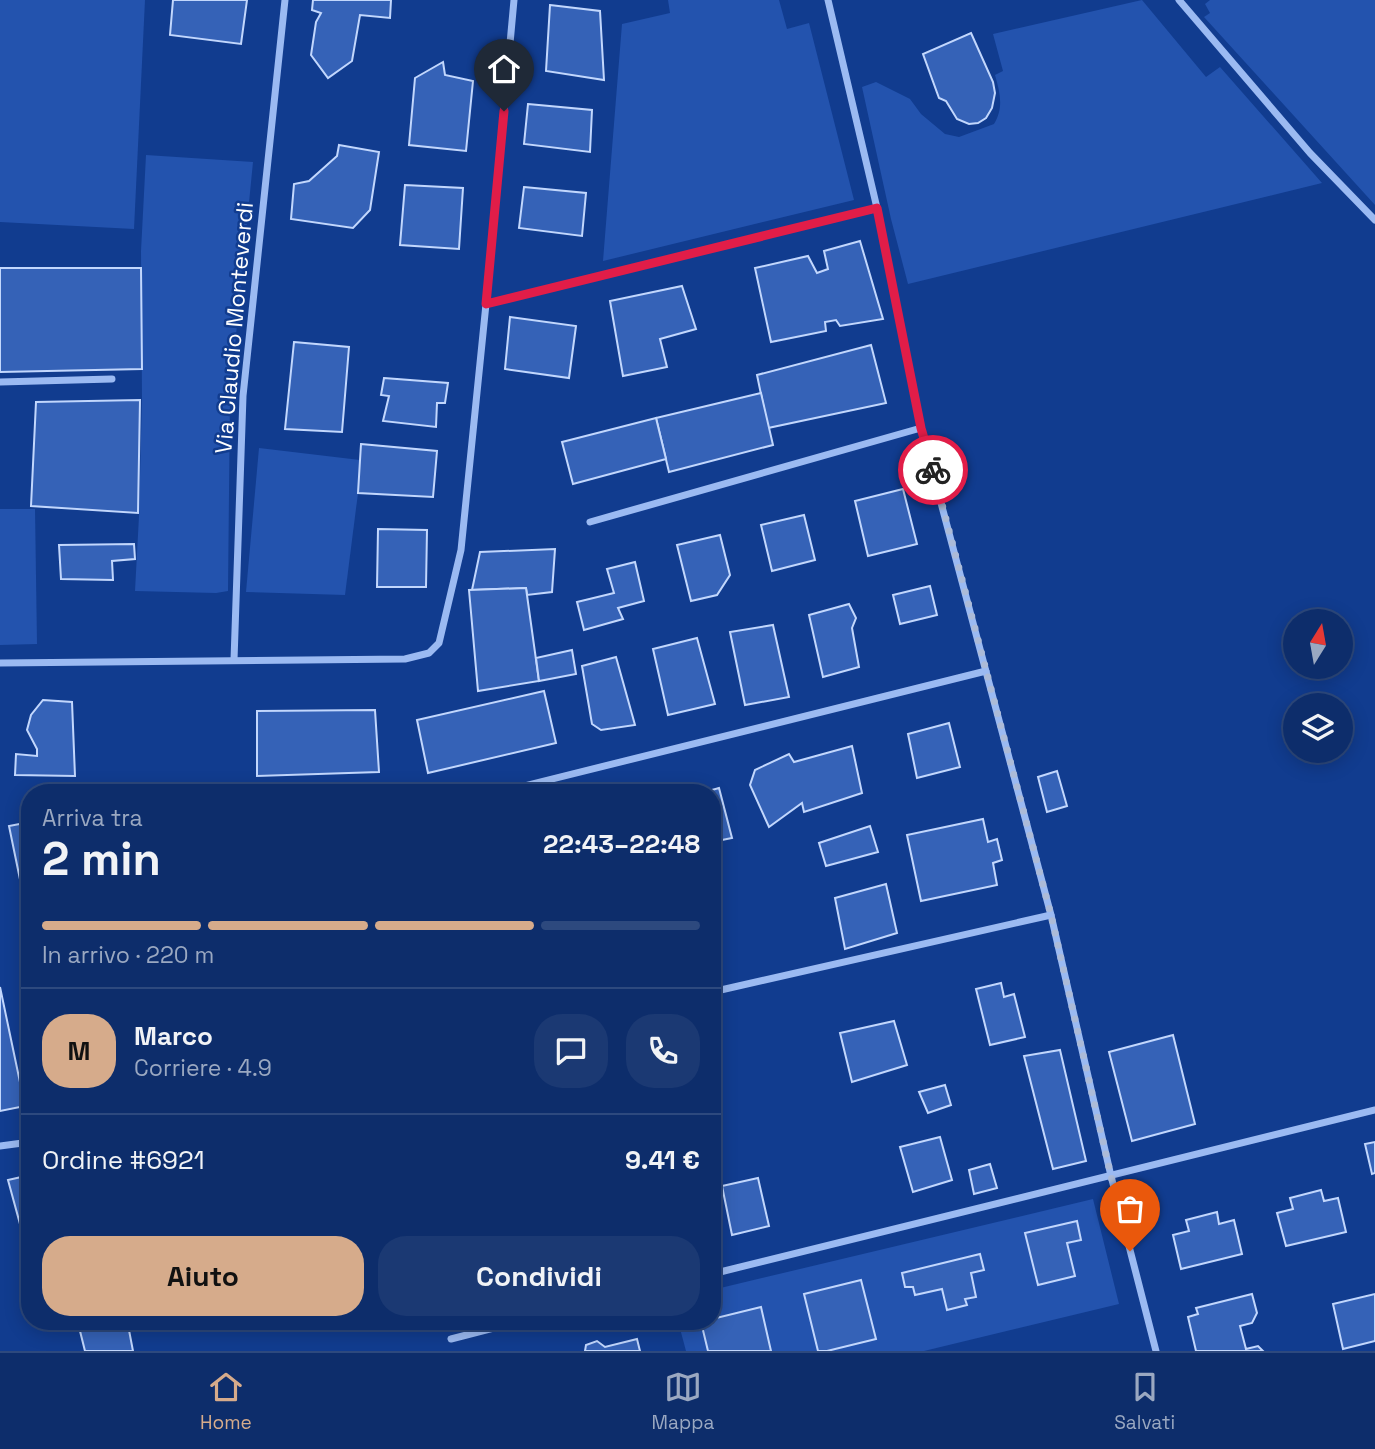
<!DOCTYPE html>
<html lang="it">
<head>
<meta charset="utf-8">
<style>
	body { margin:0; font-family:"Space Grotesk",sans-serif; background:#1b3973; color:#f1f3f6; height:100vh; display:flex; flex-direction:column; font-size:26px; white-space:nowrap }
	* { box-sizing:border-box; margin:0 }
	p { font-size:23px; color:#9aa8c1 }
	.icon { flex:none; width:38px; height:38px; fill:none; stroke:currentColor; stroke-width:2; stroke-linecap:round; stroke-linejoin:round }
	.map { position:relative; flex:1; overflow:hidden }
	.sheet { position:absolute; left:21px; top:784px; width:700px; height:546px; display:flex; flex-direction:column; background:#0d2d6b; border-radius:28px; box-shadow:0 4px 18px #0003,0 0 0 2px #2d497e }
	.sheet>* { flex:none }
	.needle { width:46px; rotate:11deg }
	.fabs { position:absolute; left:1283px; top:609px; display:grid; gap:14px }
	.fabs a { display:grid; place-items:center; width:70px; height:70px; border-radius:50%; background:#0d2d6b; box-shadow:0 4px 18px #0003,0 0 0 2px #2d497e; font-size:35px }
	.pin { position:absolute; display:grid; place-items:center; width:60px; height:60px; color:#fff; margin:-72px -30px; border-radius:50% 50% 50% 0; rotate:-45deg; box-shadow:0 0 7px #0007 }
	.pin .icon { rotate:45deg }
	.courier { position:absolute; display:grid; place-items:center; width:70px; height:70px; margin:-35px; border:5px solid #e11d48; border-radius:50%; background:#fff; color:#222; box-shadow:0 2px 9px #0007 }
	.headline em { font-style:normal; font-weight:800 }
	.headline div { display:flex; flex-direction:column-reverse }
	.headline { display:flex; align-items:center; justify-content:space-between; height:119px; padding:0 21px }
	h1 { font-size:46px; font-weight:800; line-height:52px }
	.bar { display:grid; grid-template-columns:repeat(4,1fr); gap:10px 7px; align-content:center; height:84px; padding:0 21px }
	.bar i { height:9px; border-radius:5px; background:#2d497e }
	.bar .selected { background:#d6ab8b }
	.bar p { grid-column:span 4 }
	.line { display:flex; align-items:center; gap:18px; padding:0 21px; border-top:2px solid #2d497e }
	.line div { flex:1 }
	.round { display:grid; place-items:center; flex:none; width:74px; height:74px; border-radius:28px; background:#1b3973 }
	.action { display:flex; gap:14px; margin-top:auto; padding:14px 21px }
	.action a { flex:1; height:80px; border-radius:28px; background:#d6ab8b; color:#111; font-size:28px; font-weight:800; line-height:80px; text-align:center }
	.action a+a { background:#1b3973; color:#f1f3f6 }
	.menu { display:flex; justify-content:space-around; align-items:center; height:98px; border-top:2px solid #2d497e; background:#0d2d6b; font-size:19px; color:#9aa8c1 }
	.menu a { display:grid; justify-items:center; gap:4px }
	.menu .selected { color:#d6ab8b }
	.map>svg:first-child { display:block }
	.green { fill:#2353ae }
	.building { fill:#3562b7; stroke:#c2d7fd; stroke-width:2 }
	.lines { fill:none; stroke-linecap:round; stroke-linejoin:round }
	.minor { stroke:#9bbaf2; stroke-width:7 }
	.done { stroke:#acbbd8; stroke-width:7; stroke-dasharray:0 12.6 }
	.route { stroke:#e11d48; stroke-width:9 }
	.labels { text-anchor:middle; stroke-width:5; stroke-linejoin:round; paint-order:stroke }
	.street-label { font-size:23px; fill:#fff; stroke:#113c8f }
</style>
</head>
<body>
<div class="map">
<svg width="1375" height="1351" viewBox="0 0 1375 1351">
	<rect width="100%" height="100%" fill="#113c8f"/>
	<!-- green -->
	<g class="green">
		<polygon points="0,0 145,0 134,229 0,222"/>
		<polygon points="668,0 779,0 787,29 809,23 854,200 603,261 622,24 670,13"/>
		<path d="M1142,0L1206,77L1220,67L1322,183L908,284L891,219L862,87L876,82L910,99L921,114L945,134L959,137L994,124C1004,107 1000,93 995,75L1003,71L993,34Z"/>
		<polygon points="1210,0 1375,0 1375,205 1204,17 1210,13 1205,4"/>
		<polygon points="146,155 253,162 230,396 228,591 216,593 135,591 139,516 142,398 141,251"/>
		<polygon points="259,448 360,460 358,493 345,595 246,592"/>
		<polygon points="0,509 35,509 37,644 0,645"/>
		<polygon points="1093,1199 1119,1304 924,1351 686,1351 678,1321 712,1321 712,1290"/>
	</g>
	<!-- building -->
	<g class="building">
		<polygon points="173,0 247,0 241,44 170,35"/>
		<polygon points="313,0 391,0 390,18 360,15 352,61 328,78 311,55 316,22 321,13 312,10"/>
		<polygon points="550,5 600,11 604,80 546,71"/>
		<polygon points="971,33 993,82 995,93 992,108 986,118 978,123 969,124 957,119 946,101 939,98 923,54"/>
		<polygon points="443,62 445,75 473,81 466,151 409,145 415,78"/>
		<polygon points="528,104 592,110 590,152 524,144"/>
		<polygon points="339,145 379,152 370,210 353,228 291,219 294,184 309,181 337,156"/>
		<polygon points="405,185 463,188 459,249 400,245"/>
		<polygon points="524,187 586,193 582,236 519,228"/>
		<polygon points="860,241 883,319 840,326 836,320 825,322 826,331 771,342 755,268 808,256 817,273 828,269 824,251"/>
		<polygon points="0,268 141,268 142,369 0,372"/>
		<polygon points="682,286 696,329 660,339 667,367 623,376 610,301"/>
		<polygon points="510,317 576,326 569,378 505,369"/>
		<polygon points="294,342 349,347 342,432 285,429"/>
		<polygon points="871,345 886,403 768,428 757,375"/>
		<polygon points="384,378 448,383 445,403 437,403 436,427 383,421 389,396 381,395"/>
		<polygon points="761,393 773,445 669,472 656,418"/>
		<polygon points="140,400 138,513 31,506 36,402"/>
		<polygon points="656,418 666,459 573,484 562,442"/>
		<polygon points="361,444 437,451 433,497 358,493"/>
		<polygon points="903,489 917,544 868,556 855,501"/>
		<polygon points="804,515 815,560 772,571 761,525"/>
		<polygon points="378,529 427,530 426,587 377,587"/>
		<polygon points="720,535 730,575 717,595 691,601 677,545"/>
		<polygon points="134,544 135,559 112,561 113,580 61,579 59,545"/>
		<polygon points="555,549 552,592 527,595 526,588 472,590 480,552"/>
		<polygon points="635,562 644,601 618,608 623,619 584,630 577,602 614,593 607,569"/>
		<polygon points="930,586 937,615 900,624 893,595"/>
		<polygon points="526,588 539,681 478,691 469,590"/>
		<polygon points="849,604 856,618 852,628 859,667 823,677 809,615"/>
		<polygon points="773,625 789,697 745,705 730,632"/>
		<polygon points="697,638 715,704 668,715 653,649"/>
		<polygon points="572,650 576,674 539,681 536,658"/>
		<polygon points="616,657 635,725 601,730 592,724 582,666"/>
		<polygon points="544,691 556,743 428,773 417,720"/>
		<polygon points="43,700 72,702 75,776 15,775 16,754 37,756 37,749 27,730 31,715"/>
		<polygon points="375,710 379,772 257,776 257,711"/>
		<polygon points="949,723 960,767 917,778 908,734"/>
		<polygon points="852,746 862,793 804,812 802,803 769,827 750,785 755,770 789,754 794,762"/>
		<polygon points="1057,771 1067,806 1047,812 1038,777"/>
		<polygon points="719,788 732,838 712,842 712,793 701,793"/>
		<polygon points="983,819 988,842 997,839 1002,860 993,863 997,885 921,901 907,835"/>
		<polygon points="30,822 30,928 9,826"/>
		<polygon points="870,826 878,852 826,866 819,843"/>
		<polygon points="886,884 897,933 845,949 835,898"/>
		<polygon points="1001,983 1004,997 1014,994 1025,1037 990,1045 976,989"/>
		<polygon points="0,987 25,1106 0,1111"/>
		<polygon points="894,1021 907,1065 852,1082 840,1033"/>
		<polygon points="1173,1035 1195,1124 1132,1141 1109,1052"/>
		<polygon points="1060,1050 1086,1161 1053,1169 1024,1056"/>
		<polygon points="945,1085 951,1105 928,1113 919,1092"/>
		<polygon points="940,1137 952,1180 913,1192 900,1147"/>
		<polygon points="1375,1142 1375,1173 1372,1174 1365,1144"/>
		<polygon points="990,1164 997,1188 974,1194 969,1170"/>
		<polygon points="30,1175 30,1222 20,1224 8,1180"/>
		<polygon points="758,1178 769,1226 732,1235 722,1186"/>
		<polygon points="1321,1190 1324,1201 1338,1198 1346,1232 1286,1246 1277,1213 1293,1209 1290,1198"/>
		<polygon points="1217,1212 1219,1224 1234,1220 1242,1254 1181,1269 1173,1235 1189,1231 1186,1220"/>
		<polygon points="1077,1221 1081,1240 1067,1243 1075,1276 1038,1285 1025,1233"/>
		<polygon points="980,1254 984,1270 971,1273 976,1297 965,1299 967,1305 947,1310 942,1289 915,1295 913,1287 905,1287 902,1273"/>
		<polygon points="861,1280 876,1339 827,1351 818,1351 804,1294"/>
		<polygon points="1252,1294 1257,1313 1252,1323 1240,1326 1246,1349 1258,1346 1263,1351 1196,1351 1188,1317 1198,1314 1196,1308"/>
		<polygon points="1375,1294 1375,1341 1343,1349 1333,1304"/>
		<polygon points="761,1307 771,1351 708,1351 701,1322 712,1321 712,1319"/>
		<polygon points="437,1321 461,1321 438,1330"/>
		<polygon points="128,1325 133,1351 85,1351 80,1331"/>
		<polygon points="637,1339 640,1351 585,1351 586,1345 597,1341 605,1347"/>
	</g>
	<g class="lines">
		<!-- minor -->
		<g class="minor">
			<polyline points="828,0 877,208 921,428 1051,915 1111,1176 1156,1351"/>
			<polyline points="1179,0 1310,153 1375,220"/>
			<polyline points="486,304 877,208"/>
			<polyline points="0,382 112,379"/>
			<polyline points="590,522 921,428"/>
			<polyline points="234,660 243,396 285,0"/>
			<polyline points="0,663 405,659 429,653 439,643 461,550 486,304 514,0"/>
			<polyline points="496,793 986,671"/>
			<polyline points="712,992 1051,915"/>
			<polyline points="0,1146 30,1142"/>
			<polyline points="712,1274 1375,1110"/>
			<polyline points="451,1339 521,1321"/>
		</g>
	</g>
	<g class="lines">
		<!-- done -->
		<polyline class="done" points="933,470 1051,915 1111,1176 1130,1251"/>
		<!-- route -->
		<polyline class="route" points="504,111 486,304 877,208 921,428 933,470"/>
	</g>
	<g class="labels">
		<!-- street labels -->
		<g class="street-label">
			<text transform="translate(234 328) rotate(-85)" y="8">Via Claudio Monteverdi</text>
		</g>
	</g>
</svg>
<div class="fabs">
<a><svg class="needle" viewBox="-14 -14 28 28"><path d="M0-13l5 13h-10z" fill="#e53935"/><path d="M0 13l5-13h-10z" fill="#9aa8c1"/></svg></a>
<a><svg class="icon" aria-label="layers" viewBox="0 0 24 24"><path d="M12 4l9 5-9 5-9-5zM3 14l9 5 9-5"/></svg></a>
</div>
<div class="pin" style="left:1130px;top:1251px;background:#ea580c"><svg class="icon" aria-label="bag" viewBox="0 0 24 24"><path d="M5 8h14l-1 12H6zM9 8a3 3 0 0 1 6 0"/></svg></div>
<div class="pin" style="left:504px;top:111px;background:#1f2937"><svg class="icon" aria-label="home" viewBox="0 0 24 24"><path d="M3 11l9-7 9 7M6 9v11h12V9"/></svg></div>
<div class="courier" style="left:933px;top:470px"><svg class="icon" aria-label="bike" viewBox="0 0 24 24"><circle cx="6" cy="16" r="4"/><circle cx="18" cy="16" r="4"/><path d="M6 16l4-8h5l3 8M10 8l3 8H6M13 5h3"/></svg></div>
<section class="sheet">
<div class="headline"><div><h1>2 min</h1><p>Arriva tra</p></div><em>22:43–22:48</em></div>
<div class="bar"><i class="selected"></i><i class="selected"></i><i class="selected"></i><i></i><p>In arrivo · 220 m</p></div>
<div class="line" style="height:126px"><b class="round" style="background:#d6ab8b;color:#111">M</b><div><b>Marco</b><p>Corriere · 4.9</p></div><a class="round"><svg class="icon" aria-label="chat" viewBox="0 0 24 24"><path d="M4 5h16v11H9l-5 4z"/></svg></a><a class="round"><svg class="icon" aria-label="phone" viewBox="0 0 24 24"><path d="M5 4h4l2 5-3 2q2 4 5 5l2-3 5 2v4C11 20 4 13 5 4z"/></svg></a></div>
<div class="line" style="height:91px"><div>Ordine #6921</div><b>9.41 €</b></div>
<div class="action"><a>Aiuto</a><a>Condividi</a></div>
</section>
</div>
<nav class="menu">
<a class="selected"><svg class="icon" aria-label="home" viewBox="0 0 24 24"><path d="M3 11l9-7 9 7M6 9v11h12V9"/></svg>Home</a>
<a><svg class="icon" aria-label="map" viewBox="0 0 24 24"><path d="M3 6l6-2 6 2 6-2v14l-6 2-6-2-6 2zM9 4v14M15 6v14"/></svg>Mappa</a>
<a><svg class="icon" aria-label="saved" viewBox="0 0 24 24"><path d="M7 4h10v16l-5-4-5 4z"/></svg>Salvati</a>
</nav>
</body>
</html>
